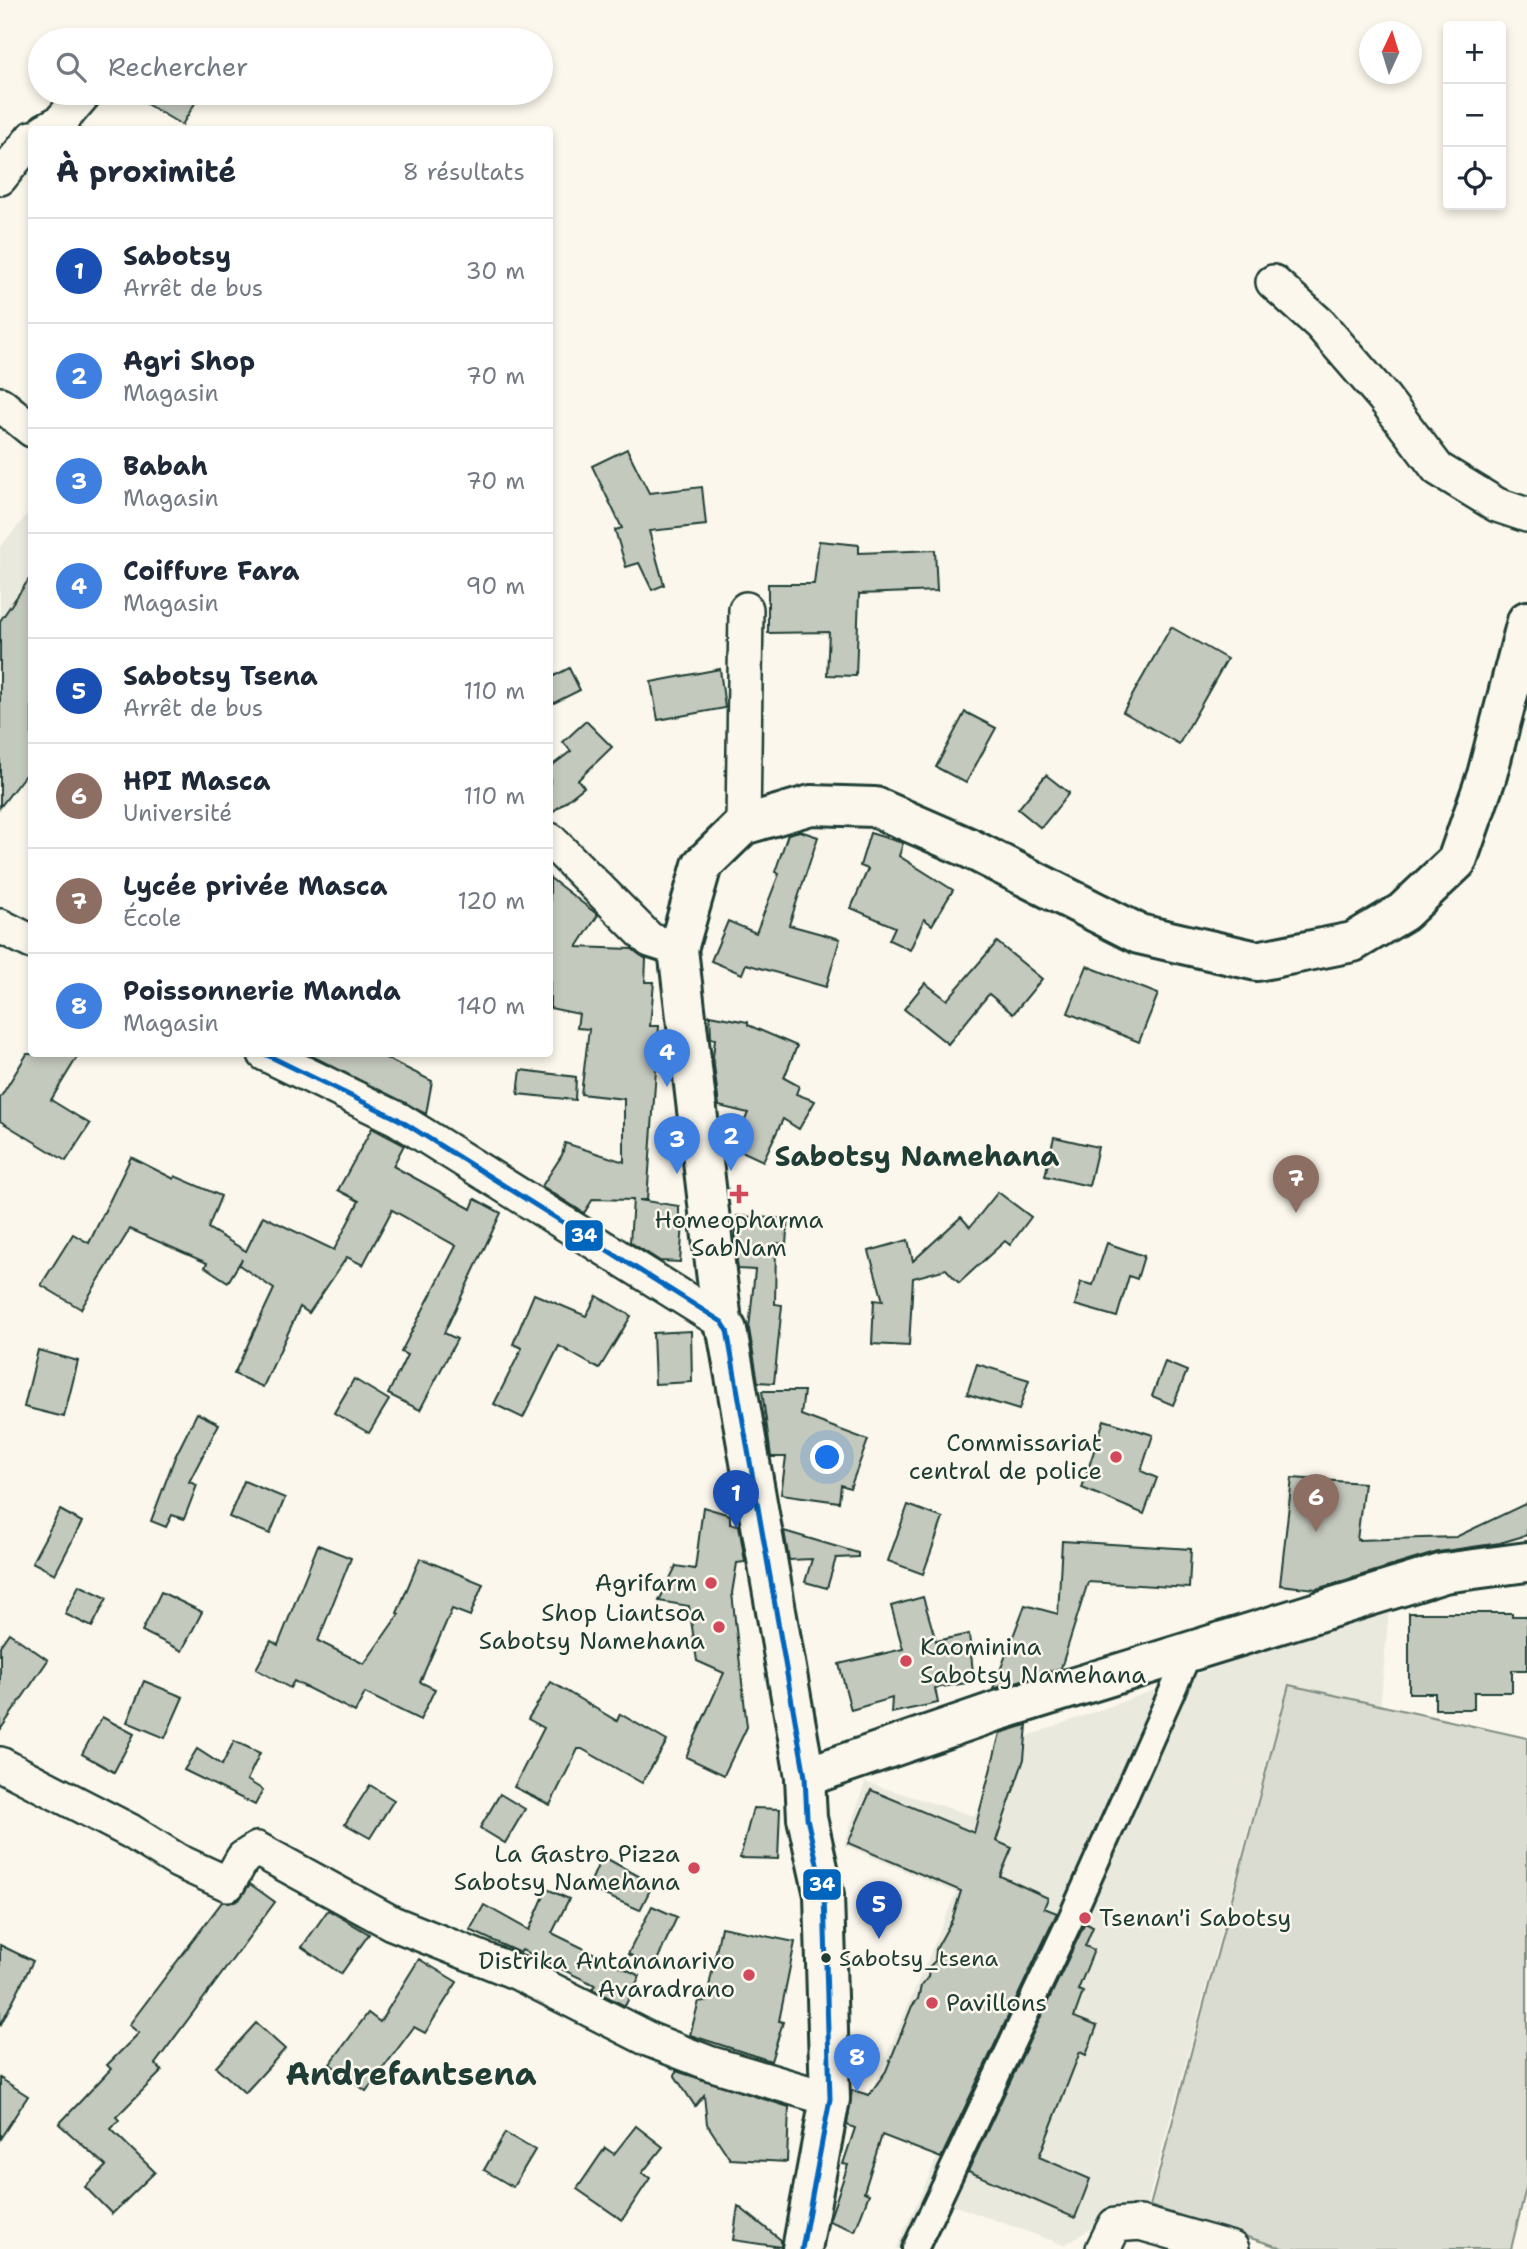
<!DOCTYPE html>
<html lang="fr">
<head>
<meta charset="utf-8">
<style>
  body { margin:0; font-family:"Shantell Sans",sans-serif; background:#f6f6f7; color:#1f2937 }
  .controls { position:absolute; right:21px; top:21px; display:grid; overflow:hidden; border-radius:7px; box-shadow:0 4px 10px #0003 }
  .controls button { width:63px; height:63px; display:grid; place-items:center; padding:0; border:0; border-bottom:2px solid #e0e1e3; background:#fff; color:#1f2937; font:35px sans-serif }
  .compass { position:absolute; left:1359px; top:21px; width:63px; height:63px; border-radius:50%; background:#fff; box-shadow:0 4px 10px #0003; rotate:4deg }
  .you { position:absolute; left:828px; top:1458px; width:24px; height:24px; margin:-18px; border:5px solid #fff; border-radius:50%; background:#1a73e8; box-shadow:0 0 0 10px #1a73e833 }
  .badge { display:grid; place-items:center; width:46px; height:46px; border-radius:50%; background:#d1495b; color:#fff; font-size:23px; font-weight:700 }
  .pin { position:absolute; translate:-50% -58px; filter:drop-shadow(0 2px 4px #0008) }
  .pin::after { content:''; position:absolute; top:37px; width:24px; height:21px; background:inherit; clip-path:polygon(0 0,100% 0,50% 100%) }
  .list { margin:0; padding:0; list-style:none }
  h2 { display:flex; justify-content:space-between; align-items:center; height:91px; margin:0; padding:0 28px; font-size:30px }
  h2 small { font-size:23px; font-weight:400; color:#747a83 }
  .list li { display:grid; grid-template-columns:46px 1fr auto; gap:21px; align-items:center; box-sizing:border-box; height:105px; padding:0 28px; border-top:2px solid #e0e1e3 }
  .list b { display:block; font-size:26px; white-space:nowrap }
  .list p { margin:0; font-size:23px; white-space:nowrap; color:#747a83 }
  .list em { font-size:23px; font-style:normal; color:#747a83 }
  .icon { flex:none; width:38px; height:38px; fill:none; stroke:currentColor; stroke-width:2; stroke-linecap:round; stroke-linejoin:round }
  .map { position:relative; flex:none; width:1527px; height:2249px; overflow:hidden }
  .search { position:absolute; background:#fff; box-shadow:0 4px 10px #0003; left:28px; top:28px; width:525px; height:77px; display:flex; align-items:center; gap:18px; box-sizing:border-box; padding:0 24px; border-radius:38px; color:#747a83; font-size:26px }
  .panel { position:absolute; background:#fff; box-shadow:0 4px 10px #0003; left:28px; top:126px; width:525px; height:931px; border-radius:7px }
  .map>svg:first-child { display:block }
</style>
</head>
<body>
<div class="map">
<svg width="1527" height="2249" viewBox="0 0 1527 2249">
  <rect width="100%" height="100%" fill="#fbf7ec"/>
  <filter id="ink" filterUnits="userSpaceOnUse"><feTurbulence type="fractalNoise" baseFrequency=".0143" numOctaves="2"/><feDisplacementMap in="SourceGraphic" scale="14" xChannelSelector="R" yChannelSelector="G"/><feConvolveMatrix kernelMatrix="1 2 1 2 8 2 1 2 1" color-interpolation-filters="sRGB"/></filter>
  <g filter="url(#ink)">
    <g fill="#eae9de">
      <polygon points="31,510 31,766 0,811 0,547"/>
      <polygon points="1389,1610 1380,1710 1286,1691 1144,2216 1120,2211 1064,2245 950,2204 926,2249 896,2249 950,2129 873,2087 956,1893 844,1845 865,1782 974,1816 1020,1739 1234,1661"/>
    </g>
    <polygon fill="#dbdcd1" stroke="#7d8c82" stroke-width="2" points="1289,1685 1527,1738 1527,2184 1511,2249 1285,2249 1150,2206"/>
    <g fill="#c4c9be" stroke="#1f3d34" stroke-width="2">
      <polygon points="128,93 201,93 182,125"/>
      <polygon points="627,449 649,493 702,487 706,525 649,531 664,585 652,590 639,563 626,567 615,530 622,528 592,466"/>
      <polygon points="819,541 859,545 859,553 935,550 937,591 859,594 856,676 827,675 829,632 768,633 768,584 814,584"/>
      <polygon points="32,575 32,766 0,807 0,621"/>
      <polygon points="1171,627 1227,659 1179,744 1123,712"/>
      <polygon points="569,668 580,690 550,705 550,678"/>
      <polygon points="720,669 725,708 658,720 651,682"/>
      <polygon points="965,712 996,728 966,783 936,767"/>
      <polygon points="586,721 612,747 578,780 584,787 550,814 550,767 571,751 563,742"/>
      <polygon points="1046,775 1069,793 1041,828 1018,809"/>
      <polygon points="800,831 818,837 789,925 840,939 826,987 746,964 742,974 711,961 728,921 756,933 779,874 775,872 788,834"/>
      <polygon points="870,833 903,843 899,856 953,890 932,925 924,919 910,950 889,940 895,927 851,908 868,869 860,866"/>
      <polygon points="550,878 598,915 577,947 632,949 646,959 645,982 654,982 650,1026 659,1026 647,1200 639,1200 679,1206 679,1224 683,1224 680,1262 660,1261 630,1242 633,1200 593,1199 584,1213 542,1186 562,1155 565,1143 624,1162 624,1099 581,1094 589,1029 577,1028 579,1014 550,1008"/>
      <polygon points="997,942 1042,979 1013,1014 989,994 948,1044 904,1009 925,983 947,1000"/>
      <polygon points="1087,966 1158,994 1139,1042 1068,1013"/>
      <polygon points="710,1015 748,1022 748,1025 797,1046 784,1078 799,1086 796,1094 815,1101 799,1129 783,1119 763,1161 733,1147 748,1113 719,1106 713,1057 715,1039 711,1038"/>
      <polygon points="27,1054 79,1054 51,1100 90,1124 66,1161 0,1121 0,1098"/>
      <polygon points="308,1054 378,1054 432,1081 426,1114"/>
      <polygon points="521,1070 576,1077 575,1100 518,1094"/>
      <polygon points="372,1128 404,1145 393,1166 471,1209 475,1199 501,1213 444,1333 457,1339 420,1410 388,1394 407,1355 401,1352 456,1246 392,1210 363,1265 347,1257 309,1313 300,1307 263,1387 234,1374 274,1289 239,1265 242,1259 228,1282 205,1267 207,1263 130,1229 81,1309 41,1285 73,1234 89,1243 131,1157 174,1179 175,1176 221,1196 208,1228 246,1251 263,1216 334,1250 359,1201 338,1190"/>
      <polygon points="1054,1137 1098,1147 1089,1186 1045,1176"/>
      <polygon points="998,1192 1031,1217 1010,1245 1005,1241 959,1283 946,1269 913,1278 909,1346 872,1344 874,1300 883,1301 869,1251 908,1240 913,1261 961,1217 970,1227"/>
      <polygon points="737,1216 788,1219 786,1244 776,1243 775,1304 782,1305 774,1383 758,1382 749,1329 755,1270 738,1269 735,1246"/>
      <polygon points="1107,1243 1144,1256 1137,1279 1129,1276 1117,1317 1075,1305 1081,1282 1093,1285"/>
      <polygon points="534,1294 586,1316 597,1296 631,1316 599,1369 559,1346 523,1418 494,1404 522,1348 513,1344"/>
      <polygon points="691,1331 692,1382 655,1384 653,1333"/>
      <polygon points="38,1350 78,1361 64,1417 24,1407"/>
      <polygon points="1165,1362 1187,1371 1173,1405 1152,1396"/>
      <polygon points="977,1364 1029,1380 1019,1410 967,1394"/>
      <polygon points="354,1379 389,1400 369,1433 334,1413"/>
      <polygon points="762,1391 804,1391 801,1415 868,1440 850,1488 841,1485 839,1502 781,1494 786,1457 771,1457"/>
      <polygon points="197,1413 219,1424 189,1482 197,1485 184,1519 172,1515 166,1527 151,1521 175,1457"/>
      <polygon points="1104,1420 1153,1435 1141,1471 1157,1478 1144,1514 1082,1488"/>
      <polygon points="1292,1478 1364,1483 1357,1540 1456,1537 1527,1503 1527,1535 1500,1543 1438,1552 1316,1589 1280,1585"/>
      <polygon points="244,1481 285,1498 270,1534 229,1517"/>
      <polygon points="908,1505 943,1518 923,1574 888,1561"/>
      <polygon points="703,1507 730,1515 730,1524 739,1525 745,1562 737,1563 732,1593 747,1727 724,1775 686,1757 724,1673 697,1661 689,1606 659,1601 676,1566 695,1569"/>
      <polygon points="60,1510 82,1522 55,1574 32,1562"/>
      <polygon points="784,1531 858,1553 858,1557 836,1558 827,1588 805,1582 812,1559 789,1560"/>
      <polygon points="1062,1541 1191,1549 1189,1588 1088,1582 1061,1668 993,1689 1025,1605 1058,1614"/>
      <polygon points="318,1545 351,1558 318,1641 364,1664 399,1614 397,1613 420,1558 483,1584 470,1616 452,1609 420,1682 435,1689 420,1720 365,1693 355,1712 294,1681 290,1688 256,1669 271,1641 278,1645"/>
      <polygon points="79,1585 107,1598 92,1627 65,1614"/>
      <polygon points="161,1592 202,1612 182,1651 142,1631"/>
      <polygon points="923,1597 936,1641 969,1634 974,1682 935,1688 938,1703 891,1713 892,1698 851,1710 839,1664 903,1649 891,1606"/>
      <polygon points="1409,1613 1512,1613 1512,1616 1527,1616 1527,1670 1512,1670 1512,1692 1474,1692 1474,1709 1435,1709 1435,1693 1409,1693"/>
      <polygon points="9,1633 48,1660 0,1730 0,1646"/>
      <polygon points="144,1681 183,1697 165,1738 127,1722"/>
      <polygon points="551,1682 617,1721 620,1714 667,1741 642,1783 582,1749 578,1749 550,1805 514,1787 544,1728 528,1719"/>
      <polygon points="102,1717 134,1734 114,1772 82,1754"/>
      <polygon points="1027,1725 1024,1759 996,1841 1012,1848 1000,1876 1048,1898 1044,1908 1057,1913 941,2158 882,2135 864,2192 869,2194 855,2231 829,2221 848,2165 843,2164 855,2128 847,2125 852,2090 869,2095 886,2071 912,2006 918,1999 921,1986 928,1977 929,1967 935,1961 936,1949 952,1920 961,1891 848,1843 871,1790 974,1833 1000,1733"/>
      <polygon points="234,1741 260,1753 247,1780 263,1790 255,1805 184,1770 197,1749 222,1765"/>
      <polygon points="370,1785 394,1800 370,1838 345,1824"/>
      <polygon points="500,1794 525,1809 505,1843 480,1828"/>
      <polygon points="753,1808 780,1809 778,1859 740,1858"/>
      <polygon points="602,1856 653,1884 640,1910 588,1888"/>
      <polygon points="250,1884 275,1902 155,2064 162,2071 116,2117 119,2120 111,2129 155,2172 112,2214 85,2187 106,2166 59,2124 111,2069 107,2065 139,2033 129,2025 222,1902 239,1900"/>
      <polygon points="547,1889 569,1899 552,1933 640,1976 625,2006 592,1989 595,1985 522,1950 520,1953 470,1930 484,1905 529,1930"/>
      <polygon points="652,1906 677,1917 654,1967 628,1954"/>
      <polygon points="328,1910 369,1934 341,1974 302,1947"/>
      <polygon points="1085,1923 1093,1927 1085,1946 1094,1950 1078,1990 1083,1992 1074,2017 1097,2026 1086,2055 1080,2052 1039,2157 1090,2179 1075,2218 968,2171"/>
      <polygon points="721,1927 795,1942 779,2021 783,2022 771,2061 690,2035 699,2001 706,2002"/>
      <polygon points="0,1945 33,1961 0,2026"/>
      <polygon points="419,1959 457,1982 425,2033 414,2027 366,2091 330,2064 368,2013 380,2022"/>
      <polygon points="256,2023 285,2049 245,2093 216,2067"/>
      <polygon points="676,2071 789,2107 787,2162 730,2159 707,2124 704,2095 695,2106 675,2076"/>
      <polygon points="0,2078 28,2096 0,2139"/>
      <polygon points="636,2126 663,2147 642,2173 650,2178 622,2220 577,2189 605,2148 614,2154"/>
      <polygon points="505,2133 535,2150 513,2187 484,2170"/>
      <polygon points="738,2206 781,2240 781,2247 733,2240"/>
    </g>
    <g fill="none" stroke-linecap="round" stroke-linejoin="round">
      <defs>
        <polyline id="pedestrian" points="915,2249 1071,1918 1190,1651"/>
        <g id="minor">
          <polyline points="45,130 60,122 85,93"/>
          <polyline points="0,178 32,138"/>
          <polyline points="1273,282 1320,324 1384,398 1438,469 1497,505 1527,515"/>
          <polyline points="0,404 32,430"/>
          <polyline points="743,825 746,609"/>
          <polyline points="550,840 650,940 678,949"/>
          <polyline points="0,926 32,942"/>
          <polyline points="265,1054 398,1119 722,1322"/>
          <polyline points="0,1764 130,1831 178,1861 228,1884 243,1858 257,1849 392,1923 518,1973 650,2040 709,2063 830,2099"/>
          <polyline points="1103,2249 1115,2225 1140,2223 1232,2249"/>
        </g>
        <polyline id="tertiary" points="805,1777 994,1712 1444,1573 1527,1562"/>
        <polyline id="secondary" points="802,2249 830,2099 824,1895 807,1818 805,1777 727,1330 722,1322 678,949 702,865 743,825 811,805 875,807 969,848 1139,934 1257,961 1353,942 1403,912 1457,861 1487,775 1527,621"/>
      </defs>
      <use href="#pedestrian" stroke="#1f3d34" stroke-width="30"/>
      <use href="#minor" stroke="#1f3d34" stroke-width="38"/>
      <use href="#tertiary" stroke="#1f3d34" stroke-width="44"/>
      <use href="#secondary" stroke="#1f3d34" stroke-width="44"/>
      <use href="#pedestrian" stroke="#fbf7ec" stroke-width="24"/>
      <use href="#minor" stroke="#fbf7ec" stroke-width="33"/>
      <use href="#tertiary" stroke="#fbf7ec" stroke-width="38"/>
      <use href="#secondary" stroke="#fbf7ec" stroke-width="38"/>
      <defs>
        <polyline id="bus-1" points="265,1054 398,1119 722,1322 727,1330 805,1777 807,1818 824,1895 830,2099 802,2249"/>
      </defs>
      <use href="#bus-1" stroke="#fbf7ec" stroke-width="10"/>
      <use href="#bus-1" stroke="#0065bd" stroke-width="5"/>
    </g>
  </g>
  <g fill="#d1495b" stroke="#fbf7ec" stroke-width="2.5">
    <path d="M735.5 1183.5h7v7h7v7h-7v7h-7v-7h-7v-7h7z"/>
    <circle cx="1116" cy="1457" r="7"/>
    <circle cx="711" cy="1583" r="7"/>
    <circle cx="719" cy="1627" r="7"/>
    <circle cx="906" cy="1661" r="7"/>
    <circle cx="694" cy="1868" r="7"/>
    <circle cx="1085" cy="1918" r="7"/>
    <circle cx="749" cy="1975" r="7"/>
    <circle cx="932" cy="2003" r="7"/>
  </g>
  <circle fill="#1f3d34" stroke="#fbf7ec" stroke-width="2.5" cx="826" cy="1958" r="6"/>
  <g text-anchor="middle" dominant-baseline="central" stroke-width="5" stroke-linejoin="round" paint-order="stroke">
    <g font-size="22" fill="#1f3d34" stroke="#fbf7ec" text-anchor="start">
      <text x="839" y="1958">Sabotsy_tsena</text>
    </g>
    <g font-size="24" fill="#1f3d34" stroke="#fbf7ec" text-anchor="end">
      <text x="739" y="1220" text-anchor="middle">Homeopharma<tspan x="739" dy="28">SabNam</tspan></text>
      <text x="1102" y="1443">Commissariat<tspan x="1102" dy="28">central de police</tspan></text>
      <text x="697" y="1583">Agrifarm</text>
      <text x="705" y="1613">Shop Liantsoa<tspan x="705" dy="28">Sabotsy Namehana</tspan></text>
      <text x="920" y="1647" text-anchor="start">Kaominina<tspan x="920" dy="28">Sabotsy Namehana</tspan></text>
      <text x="680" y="1854">La Gastro Pizza<tspan x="680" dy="28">Sabotsy Namehana</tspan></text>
      <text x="1099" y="1918" text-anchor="start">Tsenan'i Sabotsy</text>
      <text x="735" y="1961">Distrika Antananarivo<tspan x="735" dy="28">Avaradrano</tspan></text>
      <text x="946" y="2003" text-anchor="start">Pavillons</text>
    </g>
    <g font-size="28" font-weight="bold" fill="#1f3d34" stroke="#fbf7ec">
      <text x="917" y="1156">Sabotsy Namehana</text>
    </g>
    <g font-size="32" font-weight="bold" fill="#1f3d34" stroke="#fbf7ec">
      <text x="411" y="2073">Andrefantsena</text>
    </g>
  </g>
  <g stroke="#fbf7ec" stroke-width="2.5">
    <rect x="564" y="1219" width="40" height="33" rx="7" fill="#0065bd"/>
    <rect x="802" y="1868" width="40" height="33" rx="7" fill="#0065bd"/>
  </g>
  <g font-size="19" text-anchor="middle" font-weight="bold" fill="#fff">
    <text x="584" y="1242">34</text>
    <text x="822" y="1891">34</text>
  </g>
</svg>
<div class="controls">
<button>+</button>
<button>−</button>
<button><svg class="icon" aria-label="locate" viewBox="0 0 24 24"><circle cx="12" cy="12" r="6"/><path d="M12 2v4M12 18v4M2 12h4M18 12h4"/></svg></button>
</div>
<svg class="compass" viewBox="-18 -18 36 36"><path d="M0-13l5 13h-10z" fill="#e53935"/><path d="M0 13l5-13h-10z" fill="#747a83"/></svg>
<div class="you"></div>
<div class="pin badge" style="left:736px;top:1528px;background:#1a4fb4">1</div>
<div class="pin badge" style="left:731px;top:1171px;background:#3f7fe0">2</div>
<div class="pin badge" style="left:677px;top:1174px;background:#3f7fe0">3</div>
<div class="pin badge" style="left:667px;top:1087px;background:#3f7fe0">4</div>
<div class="pin badge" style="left:879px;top:1939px;background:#1a4fb4">5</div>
<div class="pin badge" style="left:1316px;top:1532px;background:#8d6e63">6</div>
<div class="pin badge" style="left:1296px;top:1213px;background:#8d6e63">7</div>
<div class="pin badge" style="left:857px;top:2092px;background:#3f7fe0">8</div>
<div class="search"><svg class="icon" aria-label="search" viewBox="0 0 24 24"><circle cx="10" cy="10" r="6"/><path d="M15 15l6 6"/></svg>Rechercher</div>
<section class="panel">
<h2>À proximité<small>8 résultats</small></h2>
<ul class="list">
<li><span class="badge" style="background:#1a4fb4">1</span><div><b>Sabotsy</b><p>Arrêt de bus</p></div><em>30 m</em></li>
<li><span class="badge" style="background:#3f7fe0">2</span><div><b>Agri Shop</b><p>Magasin</p></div><em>70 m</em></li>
<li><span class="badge" style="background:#3f7fe0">3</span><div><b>Babah</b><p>Magasin</p></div><em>70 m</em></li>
<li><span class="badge" style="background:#3f7fe0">4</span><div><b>Coiffure Fara</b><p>Magasin</p></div><em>90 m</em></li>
<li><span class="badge" style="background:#1a4fb4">5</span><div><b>Sabotsy Tsena</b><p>Arrêt de bus</p></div><em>110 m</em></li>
<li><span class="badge" style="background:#8d6e63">6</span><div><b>HPI Masca</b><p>Université</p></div><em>110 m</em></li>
<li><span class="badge" style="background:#8d6e63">7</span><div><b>Lycée privée Masca</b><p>École</p></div><em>120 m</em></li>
<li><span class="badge" style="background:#3f7fe0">8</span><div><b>Poissonnerie Manda</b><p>Magasin</p></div><em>140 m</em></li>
</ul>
</section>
</div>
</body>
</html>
